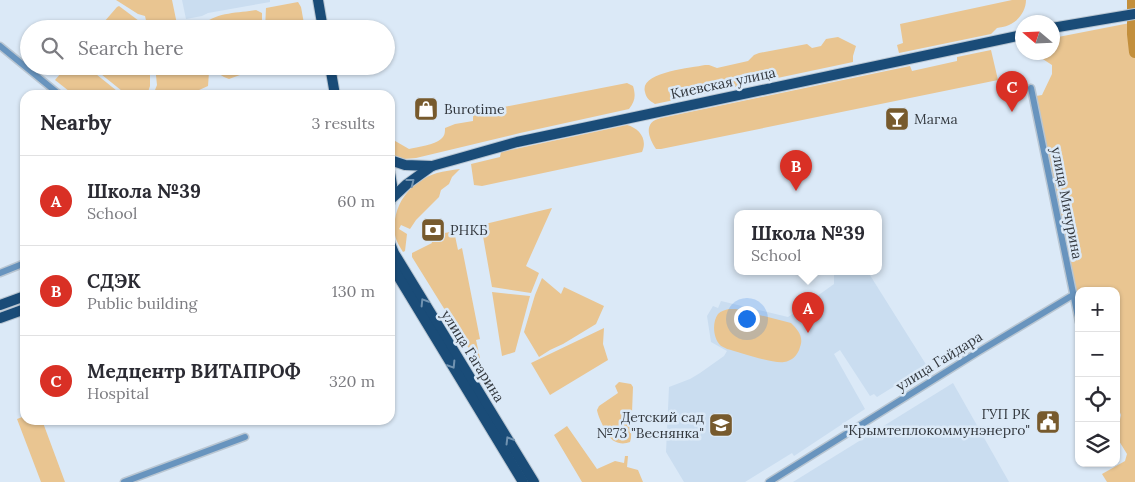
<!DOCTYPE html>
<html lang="en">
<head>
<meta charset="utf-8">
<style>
  body { margin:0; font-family:Lora,serif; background:#f2f2f3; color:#2b2b33 }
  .controls { position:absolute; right:15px; bottom:15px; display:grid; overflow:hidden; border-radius:10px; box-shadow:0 1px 4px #0004 }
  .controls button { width:45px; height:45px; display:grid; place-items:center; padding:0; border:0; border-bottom:1px solid #e1e1e2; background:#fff; color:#2b2b33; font:25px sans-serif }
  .compass { position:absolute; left:1015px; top:15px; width:45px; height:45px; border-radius:50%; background:#fff; box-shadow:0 1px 4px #0004; rotate:289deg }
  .you { position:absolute; left:746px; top:318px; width:18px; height:18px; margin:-12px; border:4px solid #fff; border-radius:50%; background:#1a73e8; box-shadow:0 0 0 8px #1a73e833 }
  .badge { display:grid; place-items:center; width:32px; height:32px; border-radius:50%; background:#d93025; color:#fff; font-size:16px; font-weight:700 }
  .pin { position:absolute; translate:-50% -41px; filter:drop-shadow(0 1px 2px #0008) }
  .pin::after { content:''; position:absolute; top:26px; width:18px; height:15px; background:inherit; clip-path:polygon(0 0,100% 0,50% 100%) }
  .popup { position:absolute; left:734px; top:210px; width:148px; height:65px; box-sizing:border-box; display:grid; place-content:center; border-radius:10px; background:#fff; filter:drop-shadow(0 1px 4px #0005); font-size:16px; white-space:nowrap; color:#7c7c81 }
  .popup b { font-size:19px; color:#2b2b33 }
  .popup::after { content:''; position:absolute; left:50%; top:100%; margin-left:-10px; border:10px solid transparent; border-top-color:#fff }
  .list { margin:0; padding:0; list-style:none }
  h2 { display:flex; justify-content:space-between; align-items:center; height:65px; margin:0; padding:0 20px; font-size:21px }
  h2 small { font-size:16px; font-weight:400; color:#7c7c81 }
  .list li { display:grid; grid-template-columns:32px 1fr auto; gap:15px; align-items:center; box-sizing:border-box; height:90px; padding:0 20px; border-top:1px solid #e1e1e2 }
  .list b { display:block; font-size:19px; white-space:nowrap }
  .list p { margin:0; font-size:16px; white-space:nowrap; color:#7c7c81 }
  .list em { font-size:16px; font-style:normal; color:#7c7c81 }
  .icon { flex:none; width:28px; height:28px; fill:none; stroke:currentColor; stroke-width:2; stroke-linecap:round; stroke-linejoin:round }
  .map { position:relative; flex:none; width:1135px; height:482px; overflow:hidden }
  .search { position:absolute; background:#fff; box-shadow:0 1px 4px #0004; left:20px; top:20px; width:375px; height:55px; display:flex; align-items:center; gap:12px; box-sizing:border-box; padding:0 18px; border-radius:28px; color:#7c7c81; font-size:19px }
  .panel { position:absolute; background:#fff; box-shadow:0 1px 4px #0004; left:20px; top:90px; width:375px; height:335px; border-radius:15px }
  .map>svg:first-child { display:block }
</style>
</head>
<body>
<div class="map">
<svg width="1135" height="482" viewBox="0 0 1135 482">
  <rect width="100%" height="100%" fill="#dbe9f7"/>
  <g fill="#caddf0">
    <polygon points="182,0 270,0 270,2 208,13 202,16 186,19"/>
    <polygon points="834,272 868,272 927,366 877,397 874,394 870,396 840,350 834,354 865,409 794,456 792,453 745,482 684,482 666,452 669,387 690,379 700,373 724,356 727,351 711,342 707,316 713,306 718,308 721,301 788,317 834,284"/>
    <polygon points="953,383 1009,482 793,482"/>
  </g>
  <g fill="#e9c591">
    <polygon points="116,0 172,0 178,29 148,29 145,16 138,14"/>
    <path d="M1012,0H1026C1026,10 1019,21 1009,25C1005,27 1000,27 997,28L991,34L899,53L897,45L903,43L900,24Z"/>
    <polygon points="298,2 301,7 305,29 265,29 266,8"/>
    <polygon points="119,6 139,21 142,29 98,29 117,7"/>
    <path d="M256,10L262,13V29H204V24C217,12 239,13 256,10Z"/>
    <polygon points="1135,22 1135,482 1107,482 1102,474 1125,461 1127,454 1116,436 1121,415 1116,402 1116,384 1119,379 1116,376 1116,291 1079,291 1079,300 1073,283 1036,96 1042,95 1052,74 1052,65 1035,54 1035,53 1052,52 1053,38"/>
    <path d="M838,37L856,46L853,56V62L655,104C650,101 646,98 645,92C639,72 691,68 705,65H709L717,68L748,61L754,55L759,53L807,44L812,48L821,46L826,39Z"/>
    <path d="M991,50L998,80L661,149H656C648,137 643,122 661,118L910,66L912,71L957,61V57Z"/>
    <polygon points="67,66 86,66 122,95 74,95 55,80"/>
    <polygon points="91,66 150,66 150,86 147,95 127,95"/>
    <polygon points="155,66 207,66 209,72 208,86 188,95 153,95 157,85"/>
    <path d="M212,66H256L248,72L229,79C222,77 216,72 212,66Z"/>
    <path d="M627,83L633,86C636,96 635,101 629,109L520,133L416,158L404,159L390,154V138L409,149C417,147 435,145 441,139C445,136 445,132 445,128L455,124L473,121V113Z"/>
    <path d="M627,125C639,128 648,139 642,152L482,186L474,185L471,164L500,157L501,152Z"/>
    <path d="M460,169L452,177L449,184L441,190L439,197L416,220L410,229L401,225L399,229L407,234L405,251L403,252C400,247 396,241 395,235C391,206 410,181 437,173C444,171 452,170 460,169Z"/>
    <polygon points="552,208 526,266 539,273 531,293 492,287 481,225"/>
    <path d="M454,231L458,250L462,248L480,339L476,340L480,358L476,360L412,257V253L432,243L430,238C435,234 446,233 454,231Z"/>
    <polygon points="542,278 561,294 564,287 604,306 596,324 563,344 550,350 539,357 524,332 535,295"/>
    <polygon points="492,292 530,296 515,352 502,356"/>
    <path d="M729,309H736L791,323C798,330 804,337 800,347C798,355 792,361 784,362C773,364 739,352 727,349C725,348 721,346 720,345C713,338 712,322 718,314C721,311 725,310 729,309Z"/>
    <polygon points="604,328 603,344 608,360 550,395 531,363"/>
    <path d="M619,382L631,384L633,387L631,438L630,442C625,444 619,444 614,441C608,438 598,417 597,410L599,406L618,393L615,386Z"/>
    <polygon points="25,416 25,420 42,420 65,482 41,482 17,419"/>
    <polygon points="567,426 597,469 615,461 624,463 625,456 628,456 627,467 638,470 643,482 582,482 554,435"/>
  </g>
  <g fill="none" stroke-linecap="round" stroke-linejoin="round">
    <polyline stroke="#c38f3c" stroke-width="12" points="1133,0 1133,34 1135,52"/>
    <defs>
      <g id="street">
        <polyline points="0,46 60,95"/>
        <polyline points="1031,88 1079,322"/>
        <polyline points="0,273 25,263"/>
        <polyline points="124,482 245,437"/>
        <polyline points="769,482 978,352 1073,295"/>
      </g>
      <g id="primary">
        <polyline points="318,0 323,29"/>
        <polyline points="1052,28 1135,14"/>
        <polyline points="330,66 335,95"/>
        <polyline points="390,160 405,165 432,166"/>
        <polyline points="390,173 392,185 390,202"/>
        <polyline points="391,199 407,184 432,166 517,142 1022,35"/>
        <polyline points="390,243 394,253 534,482"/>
        <polyline points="390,263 523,482"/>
        <polyline points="0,305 25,296"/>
        <polyline points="0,318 25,309"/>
      </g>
    </defs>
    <use href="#street" stroke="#b9c6d2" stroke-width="9"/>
    <use href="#primary" stroke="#b9c6d2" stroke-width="12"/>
    <use href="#street" stroke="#6894be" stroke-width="6"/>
    <use href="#primary" stroke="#1a4c78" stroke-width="10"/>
  </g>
  <defs><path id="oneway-chevron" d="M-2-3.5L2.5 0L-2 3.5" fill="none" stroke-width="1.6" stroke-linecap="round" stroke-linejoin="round" transform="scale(1.25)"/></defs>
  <g stroke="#7193b1">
    <use href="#oneway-chevron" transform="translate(411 182) rotate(-38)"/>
    <use href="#oneway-chevron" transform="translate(424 302) rotate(-122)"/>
    <use href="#oneway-chevron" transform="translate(452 365) rotate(58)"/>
    <use href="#oneway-chevron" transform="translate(509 440) rotate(-121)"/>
  </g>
  <defs>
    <symbol id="shop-square" viewBox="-11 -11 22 22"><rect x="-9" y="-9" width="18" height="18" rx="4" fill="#775a2d" stroke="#dbe9f7"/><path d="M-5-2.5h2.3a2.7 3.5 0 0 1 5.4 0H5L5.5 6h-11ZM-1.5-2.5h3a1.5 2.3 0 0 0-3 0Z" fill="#fff"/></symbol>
    <symbol id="bar-square" viewBox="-11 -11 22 22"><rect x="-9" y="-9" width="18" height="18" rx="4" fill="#775a2d" stroke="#dbe9f7"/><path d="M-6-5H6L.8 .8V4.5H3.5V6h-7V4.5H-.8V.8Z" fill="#fff"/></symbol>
    <symbol id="bank-square" viewBox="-11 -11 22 22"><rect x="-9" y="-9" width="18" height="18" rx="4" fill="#775a2d" stroke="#dbe9f7"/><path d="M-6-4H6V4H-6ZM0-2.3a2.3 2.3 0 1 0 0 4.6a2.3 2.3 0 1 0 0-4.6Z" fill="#fff"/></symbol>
    <symbol id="civic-square" viewBox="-11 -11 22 22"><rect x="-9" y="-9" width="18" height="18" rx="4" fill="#775a2d" stroke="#dbe9f7"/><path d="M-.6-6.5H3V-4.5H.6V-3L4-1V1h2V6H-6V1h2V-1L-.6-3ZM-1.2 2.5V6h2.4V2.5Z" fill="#fff"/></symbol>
    <symbol id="school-square" viewBox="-11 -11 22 22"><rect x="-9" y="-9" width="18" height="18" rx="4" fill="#775a2d" stroke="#dbe9f7"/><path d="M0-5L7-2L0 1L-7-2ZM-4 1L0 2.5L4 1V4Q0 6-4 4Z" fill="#fff"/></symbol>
  </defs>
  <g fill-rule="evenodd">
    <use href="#shop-square" x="412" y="95" width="28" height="28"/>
    <use href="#bar-square" x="883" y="105" width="28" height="28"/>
    <use href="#bank-square" x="419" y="216" width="28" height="28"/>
    <use href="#civic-square" x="1034" y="408" width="28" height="28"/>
    <use href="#school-square" x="707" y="411" width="28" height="28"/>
  </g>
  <g text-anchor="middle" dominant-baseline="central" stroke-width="5" stroke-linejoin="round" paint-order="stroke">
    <g font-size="14" fill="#33383e" stroke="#dbe9f7">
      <text transform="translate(723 83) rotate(-12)">Киевская улица</text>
      <text transform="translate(1067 203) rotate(79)">улица Мичурина</text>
      <text transform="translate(473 356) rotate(58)">улица Гагарина</text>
      <text transform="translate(939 361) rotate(-32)">улица Гайдара</text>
    </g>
    <g font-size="14" fill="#33383e" stroke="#dbe9f7" text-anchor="start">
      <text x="444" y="109">Burotime</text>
      <text x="914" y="119">Магма</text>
      <text x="450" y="230">РНКБ</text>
      <text x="1030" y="414" text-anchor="end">ГУП РК<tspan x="1030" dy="16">"Крымтеплокоммунэнерго"</tspan></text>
      <text x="704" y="417" text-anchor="end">Детский сад<tspan x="704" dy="16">№73 "Веснянка"</tspan></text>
    </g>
  </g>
</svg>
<div class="controls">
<button>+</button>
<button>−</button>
<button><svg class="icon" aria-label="locate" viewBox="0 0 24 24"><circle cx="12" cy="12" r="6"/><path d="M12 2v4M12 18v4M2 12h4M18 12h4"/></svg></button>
<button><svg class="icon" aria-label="layers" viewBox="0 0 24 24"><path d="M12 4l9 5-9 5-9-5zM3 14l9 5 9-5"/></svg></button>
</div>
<svg class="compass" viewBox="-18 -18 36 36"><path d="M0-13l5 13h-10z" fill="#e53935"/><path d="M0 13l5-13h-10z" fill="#7c7c81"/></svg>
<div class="you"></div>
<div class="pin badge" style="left:808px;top:333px">A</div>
<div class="popup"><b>Школа №39</b>School</div>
<div class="pin badge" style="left:796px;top:191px">B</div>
<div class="pin badge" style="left:1012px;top:112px">C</div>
<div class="search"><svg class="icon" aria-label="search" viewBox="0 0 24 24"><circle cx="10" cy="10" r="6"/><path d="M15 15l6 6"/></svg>Search here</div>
<section class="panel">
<h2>Nearby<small>3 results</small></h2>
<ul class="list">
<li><span class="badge">A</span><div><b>Школа №39</b><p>School</p></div><em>60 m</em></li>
<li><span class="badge">B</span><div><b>СДЭК</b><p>Public building</p></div><em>130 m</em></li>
<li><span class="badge">C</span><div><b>Медцентр ВИТАПРОФ</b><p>Hospital</p></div><em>320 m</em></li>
</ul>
</section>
</div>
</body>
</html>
